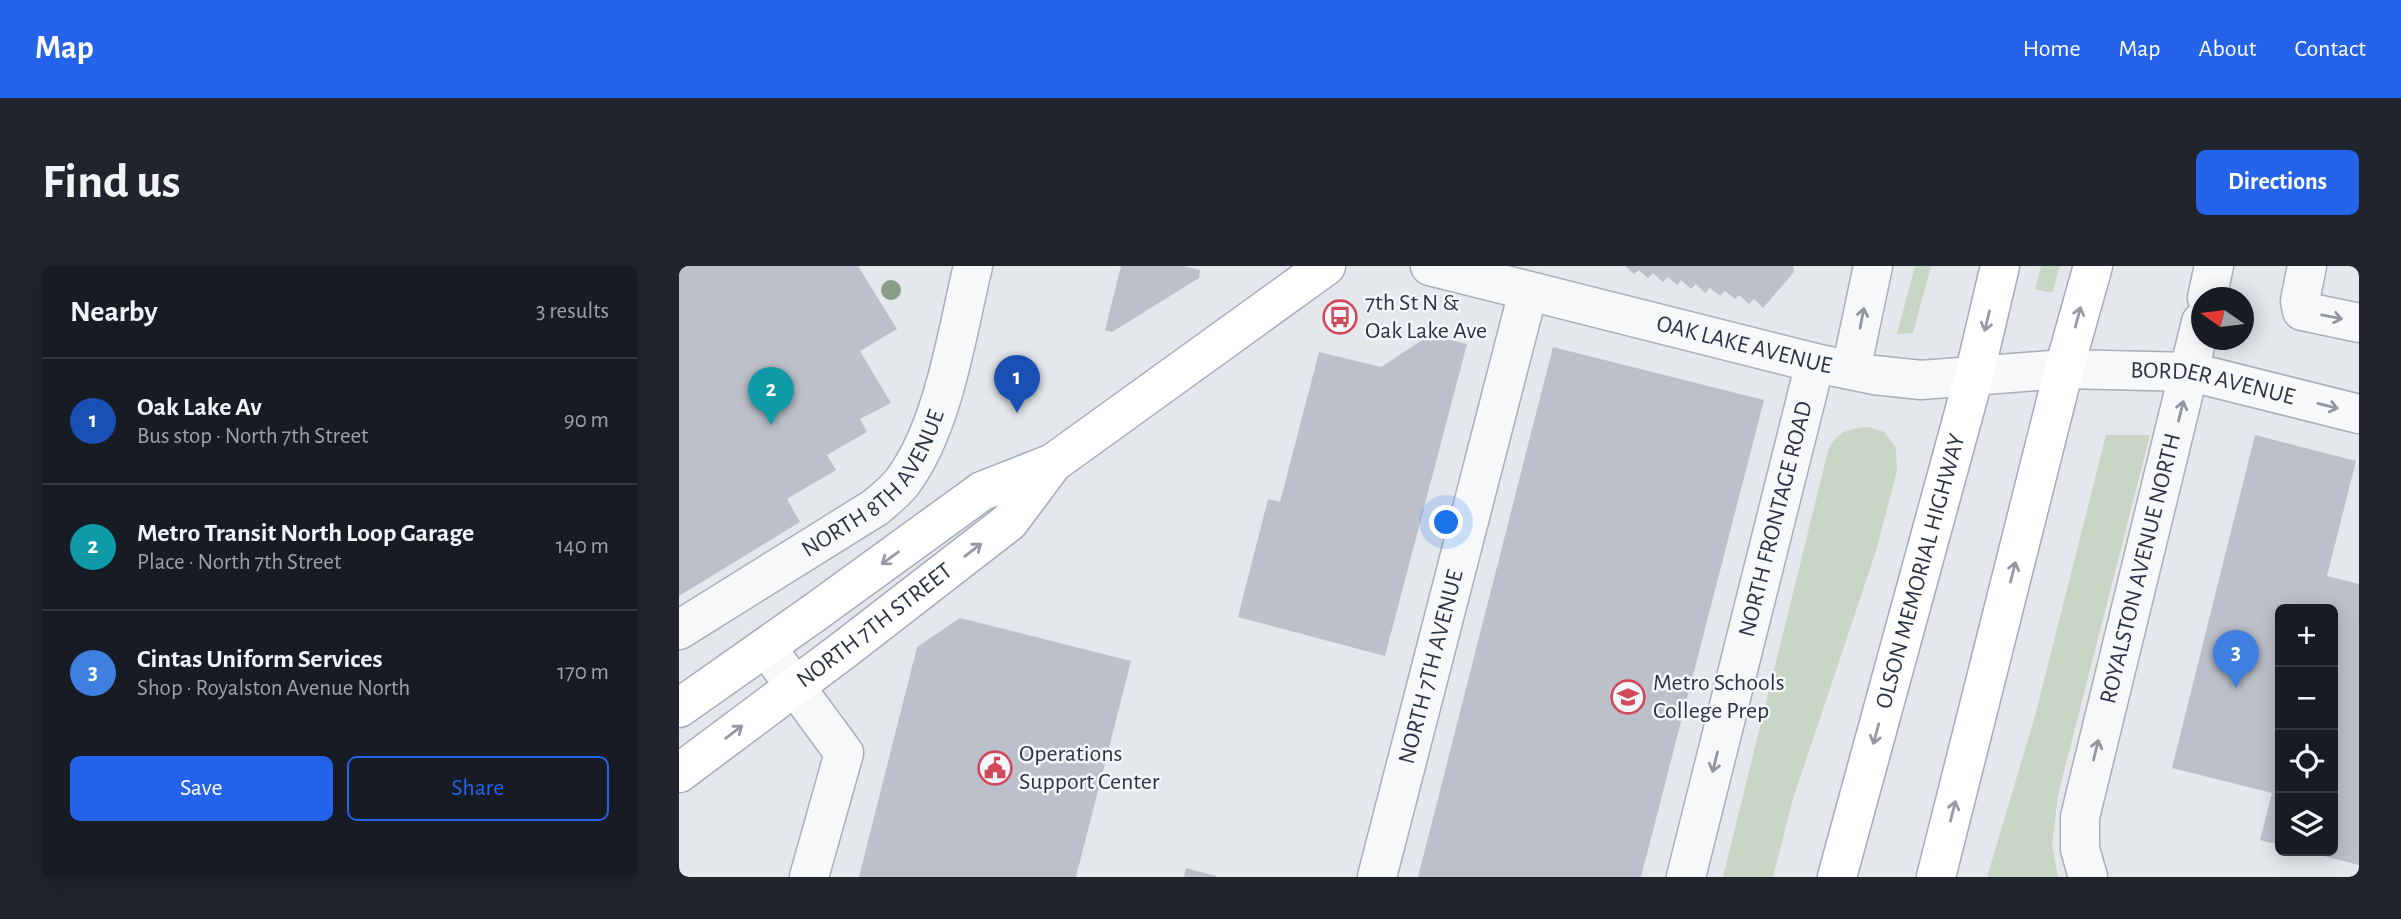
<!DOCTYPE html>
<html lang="en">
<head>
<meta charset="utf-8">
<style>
  body { margin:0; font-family:"Alegreya Sans",sans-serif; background:#20242c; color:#f1f3f6 }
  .controls { position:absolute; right:21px; bottom:21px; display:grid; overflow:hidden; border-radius:10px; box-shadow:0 4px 18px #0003 }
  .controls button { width:63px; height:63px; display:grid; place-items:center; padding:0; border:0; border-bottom:2px solid #363941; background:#171b24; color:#f1f3f6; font:35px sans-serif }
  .compass { position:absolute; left:1512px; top:21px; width:63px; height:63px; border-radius:50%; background:#171b24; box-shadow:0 4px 18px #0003; rotate:284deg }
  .you { position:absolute; left:768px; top:257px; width:24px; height:24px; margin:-18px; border:5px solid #fff; border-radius:50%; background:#1a73e8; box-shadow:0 0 0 10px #1a73e833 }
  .badge { display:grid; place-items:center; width:46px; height:46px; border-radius:50%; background:#2563eb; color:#fff; font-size:23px; font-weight:700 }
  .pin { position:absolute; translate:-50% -58px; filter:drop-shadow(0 2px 4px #0008) }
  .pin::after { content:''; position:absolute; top:37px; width:24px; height:21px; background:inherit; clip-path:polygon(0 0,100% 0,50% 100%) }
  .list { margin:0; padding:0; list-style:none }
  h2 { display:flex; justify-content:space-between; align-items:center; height:91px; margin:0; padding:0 28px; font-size:30px }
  h2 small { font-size:23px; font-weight:400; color:#9ea1a6 }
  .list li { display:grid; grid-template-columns:46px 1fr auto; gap:21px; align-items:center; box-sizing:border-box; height:126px; padding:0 28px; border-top:2px solid #363941 }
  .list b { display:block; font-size:26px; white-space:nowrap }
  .list p { margin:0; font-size:23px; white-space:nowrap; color:#9ea1a6 }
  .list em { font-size:23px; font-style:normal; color:#9ea1a6 }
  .actions { display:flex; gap:14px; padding:21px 28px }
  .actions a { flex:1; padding:16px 0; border:2px solid #2563eb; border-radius:10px; text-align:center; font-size:24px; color:#2563eb }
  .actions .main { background:#2563eb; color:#fff }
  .icon { flex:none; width:38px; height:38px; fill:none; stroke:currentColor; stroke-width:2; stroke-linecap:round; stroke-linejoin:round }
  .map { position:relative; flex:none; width:1680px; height:611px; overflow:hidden; border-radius:10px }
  header { display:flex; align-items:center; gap:42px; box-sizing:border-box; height:98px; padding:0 35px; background:#2563eb; color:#fff }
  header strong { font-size:33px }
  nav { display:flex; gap:38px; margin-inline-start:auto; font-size:24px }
  .intro { display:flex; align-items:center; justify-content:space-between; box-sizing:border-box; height:168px; padding:0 42px }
  h1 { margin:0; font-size:49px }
  .button { padding:18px 32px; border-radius:10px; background:#2563eb; color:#fff; font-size:24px; font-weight:700 }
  main { display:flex; gap:42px; padding:0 42px }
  aside { flex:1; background:#171b24; border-radius:10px; box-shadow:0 4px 18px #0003 }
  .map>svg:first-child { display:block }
</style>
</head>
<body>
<header>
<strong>Map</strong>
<nav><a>Home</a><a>Map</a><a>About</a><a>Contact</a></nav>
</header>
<div class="intro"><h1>Find us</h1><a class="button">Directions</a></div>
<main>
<aside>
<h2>Nearby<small>3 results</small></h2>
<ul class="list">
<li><span class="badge" style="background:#1a4fb4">1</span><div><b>Oak Lake Av</b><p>Bus stop · North 7th Street</p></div><em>90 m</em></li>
<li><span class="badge" style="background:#0f9aa8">2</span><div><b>Metro Transit North Loop Garage</b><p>Place · North 7th Street</p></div><em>140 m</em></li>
<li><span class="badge" style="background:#3f7fe0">3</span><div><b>Cintas Uniform Services</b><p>Shop · Royalston Avenue North</p></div><em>170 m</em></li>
</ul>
<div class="actions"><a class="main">Save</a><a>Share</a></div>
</aside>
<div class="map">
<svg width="1680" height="611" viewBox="0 0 1680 611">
  <rect width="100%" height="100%" fill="#e4e7ec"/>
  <g fill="#c9d6c5">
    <polygon points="1236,0 1252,0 1234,67 1218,68"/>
    <polygon points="1362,0 1381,0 1373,27 1356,23"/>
    <path d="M1189,161L1205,166L1217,182L1218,205L1197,285L1114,533L1094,611H1044L1149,185C1156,166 1171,162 1189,161Z"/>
    <polygon points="1427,169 1471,169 1379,529 1373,579 1379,611 1308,611 1356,450"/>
  </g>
  <g fill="#bbc0ca">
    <polygon points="0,0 179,0 218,63 181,85 212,137 181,153 188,166 148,189 157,204 108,233 121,256 0,330"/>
    <polygon points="442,0 505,0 521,4 520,12 433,66 426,64"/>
    <polygon points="946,0 1114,0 1115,6 1084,42 1075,33 1070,38 1060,29 1056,33 1046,25 1041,30 1031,22 1026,27 1017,18 1012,23 1002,14 998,19 989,11 984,16 974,7 969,12 960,4 955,8"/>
    <polygon points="751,69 788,78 706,390 559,351 589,233 601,236 640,86 702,101"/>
    <polygon points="874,81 1085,134 962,611 739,611"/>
    <polygon points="1576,169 1677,195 1648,310 1680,318 1680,599 1628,586 1654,585 1654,343 1601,343 1601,579 1581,574 1593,527 1493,502"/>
    <polygon points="281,352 452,395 397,611 180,611 238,381"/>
    <polygon points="507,602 537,610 537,611 505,611"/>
  </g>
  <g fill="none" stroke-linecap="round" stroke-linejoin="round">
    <defs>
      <g id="minor">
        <path id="s1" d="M751,0L1136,97L1195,109L1242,114L1385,103L1512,106L1680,148"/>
        <polyline points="1628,0 1621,35 1623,45 1680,57"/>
        <polyline points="1528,32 1535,0"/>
        <polyline points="1172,104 1194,0"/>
        <path id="s2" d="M0,364L197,241C206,233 217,225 224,215C265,160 278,66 294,0"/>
        <polyline points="87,381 165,487 130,611"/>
        <path id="s3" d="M698,611L849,26"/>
        <path id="s4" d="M1007,611L1136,97"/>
        <path id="s5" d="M1409,611L1401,583V551L1522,56"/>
      </g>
      <g id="major">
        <polyline points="0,442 135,347 303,225 374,197 647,0"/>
        <path id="s6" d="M0,507L162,386L330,256L374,197"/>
        <path id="s7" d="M1158,611L1295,110L1321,0"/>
        <polyline points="1257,611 1385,103 1414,0"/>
      </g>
    </defs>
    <use href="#minor" stroke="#a9aeb7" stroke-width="41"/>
    <use href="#major" stroke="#a3abb8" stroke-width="41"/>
    <use href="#minor" stroke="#f7f8fa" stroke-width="38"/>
    <use href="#major" stroke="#fff" stroke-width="38"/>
  </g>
  <circle fill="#899d89" cx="212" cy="24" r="10"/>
  <defs><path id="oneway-shaft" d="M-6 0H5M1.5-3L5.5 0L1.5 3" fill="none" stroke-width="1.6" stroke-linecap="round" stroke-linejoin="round" transform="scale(1.75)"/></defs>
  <g stroke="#959aa2">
    <use href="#oneway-shaft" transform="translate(1399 51) rotate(-75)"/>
    <use href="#oneway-shaft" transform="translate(1308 55) rotate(104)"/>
    <use href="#oneway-shaft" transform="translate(294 284) rotate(-38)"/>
    <use href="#oneway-shaft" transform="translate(211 292) rotate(144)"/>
    <use href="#oneway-shaft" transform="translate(1334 306) rotate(-76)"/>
    <use href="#oneway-shaft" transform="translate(55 466) rotate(-37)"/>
    <use href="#oneway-shaft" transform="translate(1197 468) rotate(105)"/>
    <use href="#oneway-shaft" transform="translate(1274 545) rotate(-76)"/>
  </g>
  <g stroke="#9196a0">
    <use href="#oneway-shaft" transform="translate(1653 51) rotate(11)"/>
    <use href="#oneway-shaft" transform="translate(1183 52) rotate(-79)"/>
    <use href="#oneway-shaft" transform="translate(1649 140) rotate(14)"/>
    <use href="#oneway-shaft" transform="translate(1502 145) rotate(-76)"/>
    <use href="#oneway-shaft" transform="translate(1417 484) rotate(-76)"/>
    <use href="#oneway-shaft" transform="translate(1036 496) rotate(104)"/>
  </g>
  <defs>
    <symbol id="bus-ring" viewBox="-11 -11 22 22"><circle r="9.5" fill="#f4f6f9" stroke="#d1495b" stroke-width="1.5"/><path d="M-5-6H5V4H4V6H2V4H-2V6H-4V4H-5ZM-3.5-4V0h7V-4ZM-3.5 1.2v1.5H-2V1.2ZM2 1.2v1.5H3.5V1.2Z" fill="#d1495b"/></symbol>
    <symbol id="school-ring" viewBox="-11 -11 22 22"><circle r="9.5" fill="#f4f6f9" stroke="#d1495b" stroke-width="1.5"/><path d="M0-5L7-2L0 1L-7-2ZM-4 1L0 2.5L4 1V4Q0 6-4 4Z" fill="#d1495b"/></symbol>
    <symbol id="civic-ring" viewBox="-11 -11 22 22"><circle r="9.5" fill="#f4f6f9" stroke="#d1495b" stroke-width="1.5"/><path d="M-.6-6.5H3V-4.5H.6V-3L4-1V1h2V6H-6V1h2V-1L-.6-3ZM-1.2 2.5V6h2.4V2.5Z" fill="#d1495b"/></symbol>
  </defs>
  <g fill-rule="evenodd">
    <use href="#bus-ring" x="642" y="32" width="38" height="38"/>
    <use href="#school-ring" x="930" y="412" width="38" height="38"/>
    <use href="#civic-ring" x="297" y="483" width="38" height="38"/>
  </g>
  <g text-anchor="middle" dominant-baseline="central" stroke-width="5" stroke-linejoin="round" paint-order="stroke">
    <g font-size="24" fill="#2b3445" stroke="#f4f6f9" text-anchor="start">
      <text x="686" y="37">7th St N &amp;<tspan x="686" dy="28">Oak Lake Ave</tspan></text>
      <text x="974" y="417">Metro Schools<tspan x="974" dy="28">College Prep</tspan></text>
      <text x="340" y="488">Operations<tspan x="340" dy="28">Support Center</tspan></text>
    </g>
    <g font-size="24" fill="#2b3445" stroke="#f4f6f9">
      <text stroke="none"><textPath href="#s1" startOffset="324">OAK LAKE AVENUE</textPath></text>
      <text stroke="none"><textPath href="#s1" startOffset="798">BORDER AVENUE</textPath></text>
      <text stroke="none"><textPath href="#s2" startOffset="248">NORTH 8TH AVENUE</textPath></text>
      <text stroke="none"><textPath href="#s4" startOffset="369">NORTH FRONTAGE ROAD</textPath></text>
      <text stroke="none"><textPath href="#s5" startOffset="317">ROYALSTON AVENUE NORTH</textPath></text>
      <text stroke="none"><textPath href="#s7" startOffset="317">OLSON MEMORIAL HIGHWAY</textPath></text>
      <text stroke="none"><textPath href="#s6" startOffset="245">NORTH 7TH STREET</textPath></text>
      <text stroke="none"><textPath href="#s3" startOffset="217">NORTH 7TH AVENUE</textPath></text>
    </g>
  </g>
</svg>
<div class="controls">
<button>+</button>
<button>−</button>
<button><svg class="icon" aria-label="locate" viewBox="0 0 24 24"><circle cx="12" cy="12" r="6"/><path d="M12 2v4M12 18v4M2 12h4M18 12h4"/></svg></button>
<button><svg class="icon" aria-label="layers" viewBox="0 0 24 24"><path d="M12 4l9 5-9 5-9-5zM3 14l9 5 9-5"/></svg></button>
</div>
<svg class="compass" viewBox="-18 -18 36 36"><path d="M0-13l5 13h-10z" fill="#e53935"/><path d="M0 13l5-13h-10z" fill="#9ea1a6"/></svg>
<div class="you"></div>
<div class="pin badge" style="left:338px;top:147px;background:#1a4fb4">1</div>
<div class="pin badge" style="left:92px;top:159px;background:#0f9aa8">2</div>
<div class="pin badge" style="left:1557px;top:422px;background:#3f7fe0">3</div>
</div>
</main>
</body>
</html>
